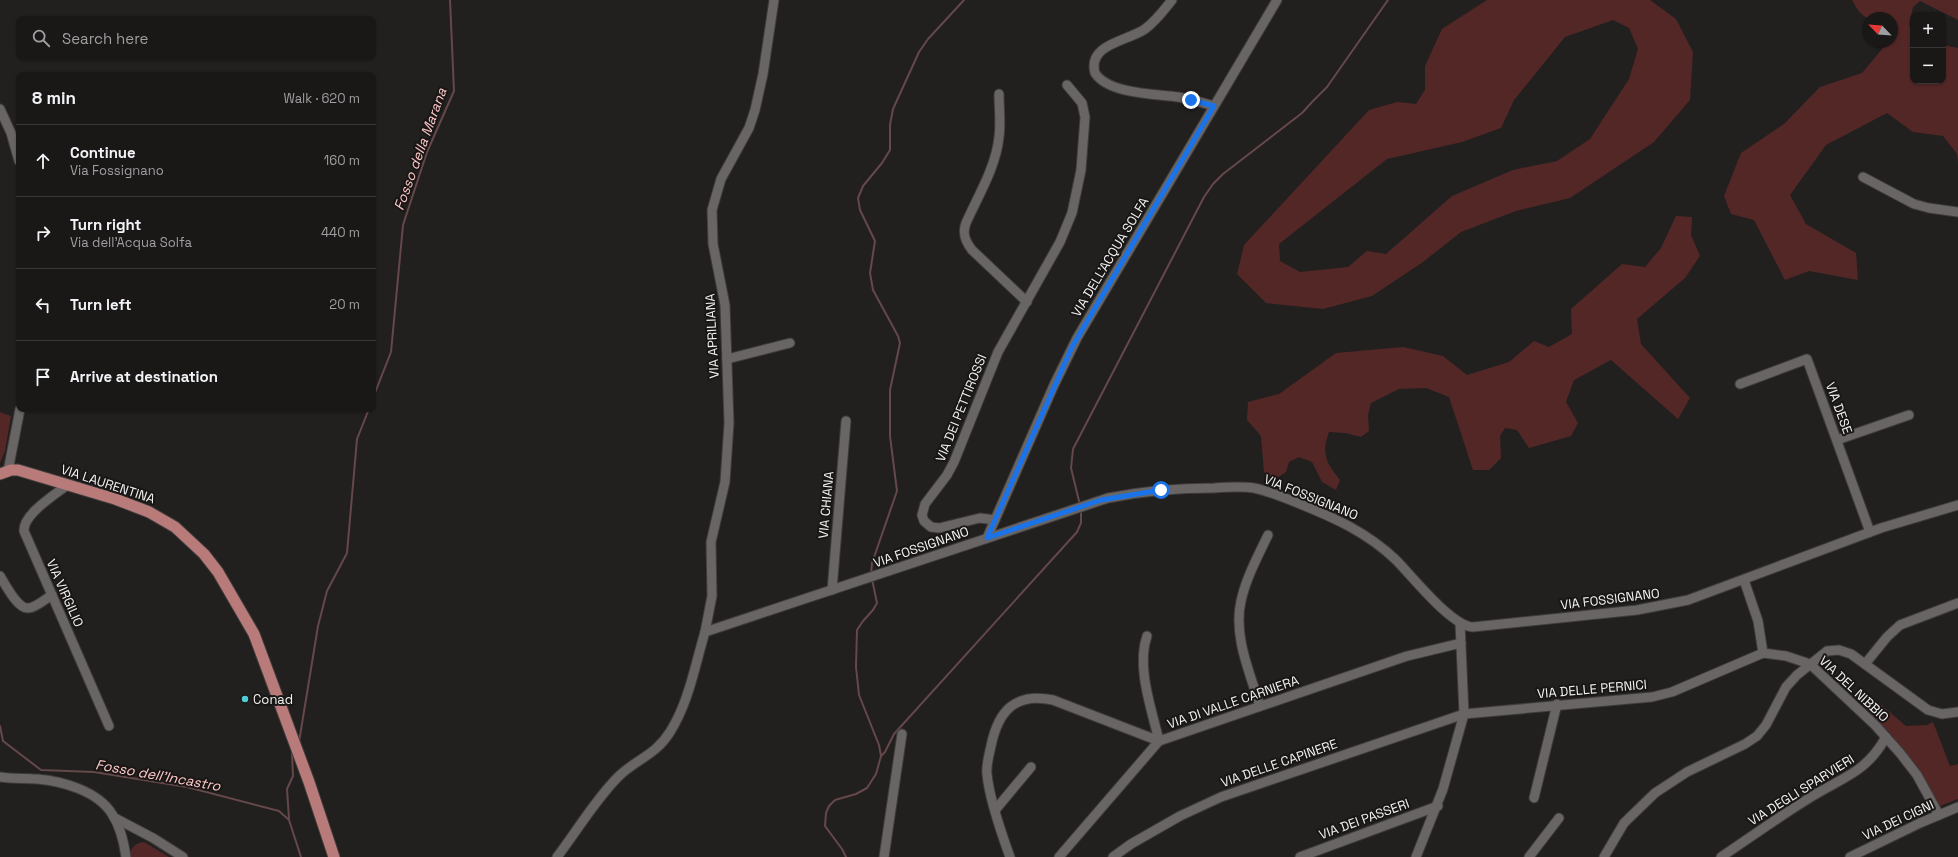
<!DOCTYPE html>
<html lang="en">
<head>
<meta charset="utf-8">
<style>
  body { margin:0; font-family:"Space Grotesk",sans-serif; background:#272424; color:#f1f3f6 }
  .controls { position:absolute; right:12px; top:12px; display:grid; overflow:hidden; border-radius:8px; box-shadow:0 1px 3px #0004 }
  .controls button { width:36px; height:36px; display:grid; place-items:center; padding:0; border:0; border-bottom:1px solid #383636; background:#1a1717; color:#f1f3f6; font:20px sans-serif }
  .compass { position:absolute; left:1862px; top:12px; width:36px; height:36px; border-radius:50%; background:#1a1717; box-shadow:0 1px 3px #0004; rotate:295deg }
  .stop { position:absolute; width:12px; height:12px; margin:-9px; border:3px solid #1a73e8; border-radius:50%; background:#fff }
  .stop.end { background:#1a73e8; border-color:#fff; box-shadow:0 1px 4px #0008 }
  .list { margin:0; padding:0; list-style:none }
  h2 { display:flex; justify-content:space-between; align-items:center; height:52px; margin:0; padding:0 16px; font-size:17px }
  h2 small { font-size:13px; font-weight:400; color:#9f9fa1 }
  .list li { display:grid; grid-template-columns:26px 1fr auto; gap:12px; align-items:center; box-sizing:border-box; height:72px; padding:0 16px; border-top:1px solid #383636 }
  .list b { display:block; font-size:15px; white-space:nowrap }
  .list p { margin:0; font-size:13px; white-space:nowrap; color:#9f9fa1 }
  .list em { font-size:13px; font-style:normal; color:#9f9fa1 }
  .icon { flex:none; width:22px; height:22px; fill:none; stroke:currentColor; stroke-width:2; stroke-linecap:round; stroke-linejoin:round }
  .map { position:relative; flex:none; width:1958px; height:857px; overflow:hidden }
  .search { position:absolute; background:#1a1717; box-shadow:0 1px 3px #0004; left:16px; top:16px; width:360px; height:44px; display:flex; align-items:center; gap:10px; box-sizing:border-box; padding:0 14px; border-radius:8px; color:#9f9fa1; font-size:15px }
  .panel { position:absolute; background:#1a1717; box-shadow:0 1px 3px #0004; left:16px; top:72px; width:360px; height:340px; border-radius:8px }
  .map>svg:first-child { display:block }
</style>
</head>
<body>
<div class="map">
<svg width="1958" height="857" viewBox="0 0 1958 857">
  <rect width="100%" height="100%" fill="#221f1f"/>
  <g fill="#542727" fill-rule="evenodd">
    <path d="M1487,0H1650L1676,19L1693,52L1690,100L1654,142L1570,198L1516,211L1461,232L1423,262L1372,296L1323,309L1266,303L1237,274L1244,245L1369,110L1397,102L1416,104L1425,90V66L1442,29ZM1613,20L1629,28L1638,49L1629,79L1590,139L1557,161L1513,170L1452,196L1386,254L1367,251L1348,267L1300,272L1280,261L1279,244L1387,159L1462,142L1501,128L1514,100L1565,37Z"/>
    <path d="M1852,0H1958V20L1920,1L1913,7L1909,25L1913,29V81H1943V45L1958,48V163L1957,154L1943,136L1913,132L1887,113L1826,145L1790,195L1806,224L1856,253L1858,280L1809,271L1785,280L1754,220L1731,214L1724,196L1741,153L1784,124L1820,87L1862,73L1883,48L1882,42H1892V18C1867,18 1865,23 1852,0Z"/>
    <path d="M1676,216L1692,217L1691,235L1700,256L1685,278L1637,319L1641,344L1690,398L1678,419L1611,360L1574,380L1566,402L1578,423L1571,436L1529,448L1517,430L1505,428L1500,436L1501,458L1489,470H1473L1449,397L1426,388L1399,389L1371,403L1368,415L1369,431L1361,437L1345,433L1329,432C1321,453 1326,463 1340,480L1336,490L1322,482L1312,462L1299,457L1289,462L1286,472L1274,480L1264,472L1261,436L1247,420L1248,402L1279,394L1336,353L1403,347L1443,356L1467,375L1509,362L1534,341L1549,347L1572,334L1571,309L1622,264L1645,267L1661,248Z"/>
    <polygon points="0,412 11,416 5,451 0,463"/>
    <polygon points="1879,703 1906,726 1927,725 1933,722 1950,766 1958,764 1958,799 1940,806 1917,766 1888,731 1868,713"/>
    <path d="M144,842L169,857H130C130,848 135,843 144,842Z"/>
  </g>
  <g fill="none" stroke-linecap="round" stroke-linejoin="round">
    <g stroke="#64484a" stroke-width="2">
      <polyline points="373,398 391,352 403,225 427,152 454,91 450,0"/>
      <polyline points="1080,505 1071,468 1073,449 1204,197 1213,184 1223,174 1302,113 1313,101 1327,87 1388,0"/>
      <polyline points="871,575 872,563 897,491 890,436 890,390 900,343 898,336 873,290 870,273 875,241 860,210 858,198 863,186 882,163 890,150 890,125 893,109 919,52 928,39 964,0"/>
      <polyline points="0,726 3,741 41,770 94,772 187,787 279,811 289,820 301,857"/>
      <polyline points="299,742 318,626 327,591 347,553 357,439 369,409"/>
      <polyline points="881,756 885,752 894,734 1077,532 1081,523 1081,509"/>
      <polyline points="289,819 287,789 293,776 292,753"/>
      <polyline points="846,857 842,849 825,826 826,813 829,806 835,800 856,794 867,788 876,774 881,756 879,745 859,695 856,667 857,630 863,621 873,610 877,603 872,579"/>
    </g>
    <defs>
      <g id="minor">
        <path d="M1172,0C1164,10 1156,21 1145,29C1128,41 1087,44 1095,73C1108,94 1156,94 1178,97C1190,99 1202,102 1214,106"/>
        <path d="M999,94C999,108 1001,123 999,137C996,167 978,196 966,223C962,233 965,241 972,250L1027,302"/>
        <polyline points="0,109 11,133 19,161"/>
        <polyline points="1863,177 1914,204 1929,208 1958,212"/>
        <polyline points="727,359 790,343"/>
        <polyline points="1740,384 1807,359 1870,532"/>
        <polyline points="1837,440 1909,415"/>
        <polyline points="8,471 20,409"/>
        <path d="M67,485C55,495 23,514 24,531L109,726"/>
        <polyline points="995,520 980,518 939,528 931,527 924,521 922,515 925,504 947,475 954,462 998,352 1060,242 1072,213 1081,170 1085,117 1082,103 1067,85"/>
        <polyline points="987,538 1054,385 1077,338 1277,0"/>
        <path d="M0,576C5,584 18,610 29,608C37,607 45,599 52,595"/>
        <polyline points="1744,580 1758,621 1763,653 1786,656 1810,664 1875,725 1900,753 1917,775 1939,815"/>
        <polyline points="832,590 846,421"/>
        <polyline points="705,632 712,596 711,542 725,482 729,423 725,305 713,244 712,210 721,179 749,128 755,110 763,74 774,0"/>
        <path d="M1147,636C1136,667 1152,710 1159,741"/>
        <polyline points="1865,664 1887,637 1900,625 1958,603"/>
        <path d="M1260,706C1250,673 1233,636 1241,601C1246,578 1258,556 1268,535"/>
        <path d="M0,777C12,779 25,778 37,779C62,781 98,791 112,814C120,826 124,843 126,857"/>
        <polyline points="1534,798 1557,704"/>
        <polyline points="996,809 1031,767"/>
        <polyline points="115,818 153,838 183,857"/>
        <path d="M557,857C577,831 595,800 618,777C636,759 655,756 670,732C689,702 695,665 705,632L1108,498C1143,491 1179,488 1214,488C1227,487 1241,486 1254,488C1269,491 1285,498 1300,504C1335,518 1368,533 1396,560C1412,576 1451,626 1473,627L1637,610L1688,600L1881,528L1958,505"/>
        <polyline points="884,857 902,734"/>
        <path d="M1010,857C1002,835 989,796 987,774C986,765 989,755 991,746C998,712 1014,692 1053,700L1159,741"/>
        <polyline points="1059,857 1159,741 1407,656 1461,643"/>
        <polyline points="1113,857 1131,844 1180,816 1221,797 1464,714 1652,697 1672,692 1763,653"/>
        <polyline points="1300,857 1438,806"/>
        <polyline points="1416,857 1443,789 1464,714 1460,623"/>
        <polyline points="1529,857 1559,818"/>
        <polyline points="1604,857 1624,823 1655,793 1687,772 1745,744 1757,736 1766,725 1786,687 1797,675 1827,651 1839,650 1851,654 1928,710 1942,714 1958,712"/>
        <path d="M1721,857C1751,837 1780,816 1811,797C1843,777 1866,773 1886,737"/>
        <polyline points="1850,857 1920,823 1958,807"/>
      </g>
      <polyline id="major" points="0,474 11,470 18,470 115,499 149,512 175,527 204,554 218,572 254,634 309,782 334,857"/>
    </defs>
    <use href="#minor" stroke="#3f3c3c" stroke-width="11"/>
    <use href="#major" stroke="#3f3c3c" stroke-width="13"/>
    <use href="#minor" stroke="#696564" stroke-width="9"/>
    <use href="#major" stroke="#b97b7a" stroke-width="11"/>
  </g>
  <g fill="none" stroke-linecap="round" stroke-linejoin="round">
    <polyline stroke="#1a73e8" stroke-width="5" points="1161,490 1101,500 987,538 1072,347 1214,106 1191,100"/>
  </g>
  <circle fill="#51ccd4" stroke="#191616" stroke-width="1.5" cx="245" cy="699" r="4"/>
  <g text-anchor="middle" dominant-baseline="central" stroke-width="4" stroke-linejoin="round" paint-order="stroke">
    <g font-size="13" fill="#f2f0f0" stroke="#191616">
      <text transform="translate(1110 257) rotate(-59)">VIA DELL'ACQUA SOLFA</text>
      <text transform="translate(712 336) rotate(-93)">VIA APRILIANA</text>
      <text transform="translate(961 408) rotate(-68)">VIA DEI PETTIROSSI</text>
      <text transform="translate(1839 408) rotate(70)">VIA DESE</text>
      <text transform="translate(108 484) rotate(18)">VIA LAURENTINA</text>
      <text transform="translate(1311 497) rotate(22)">VIA FOSSIGNANO</text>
      <text transform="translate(826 505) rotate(-85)">VIA CHIANA</text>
      <text transform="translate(921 547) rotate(-19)">VIA FOSSIGNANO</text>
      <text transform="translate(65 593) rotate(66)">VIA VIRGILIO</text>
      <text transform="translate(1610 599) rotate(-7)">VIA FOSSIGNANO</text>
      <text transform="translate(1592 689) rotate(-5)">VIA DELLE PERNICI</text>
      <text transform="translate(1854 689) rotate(43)">VIA DEL NIBBIO</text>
      <text transform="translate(1233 702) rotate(-19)">VIA DI VALLE CARNIERA</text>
      <text transform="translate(1279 763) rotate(-19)">VIA DELLE CAPINERE</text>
      <text transform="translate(1801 790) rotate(-32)">VIA DEGLI SPARVIERI</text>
      <text transform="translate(1364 819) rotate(-20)">VIA DEI PASSERI</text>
      <text transform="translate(1898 820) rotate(-25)">VIA DEI CIGNI</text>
    </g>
    <g font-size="13" fill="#f2f0f0" stroke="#191616" text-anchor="start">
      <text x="253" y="699">Conad</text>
    </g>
    <g font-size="14" font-style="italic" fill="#fec9c7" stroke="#191616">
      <text transform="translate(420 149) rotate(-70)">Fosso della Marana</text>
      <text transform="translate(158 775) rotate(10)">Fosso dell'Incastro</text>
    </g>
  </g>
</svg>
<div class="controls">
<button>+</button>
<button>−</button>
</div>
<svg class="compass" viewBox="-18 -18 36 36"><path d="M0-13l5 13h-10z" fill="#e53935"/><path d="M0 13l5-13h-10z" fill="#9f9fa1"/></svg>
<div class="stop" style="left:1161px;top:490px"></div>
<div class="stop end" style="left:1191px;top:100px"></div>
<div class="search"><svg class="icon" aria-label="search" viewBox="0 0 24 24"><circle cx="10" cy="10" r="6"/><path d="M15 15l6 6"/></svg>Search here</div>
<section class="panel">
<h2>8 min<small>Walk · 620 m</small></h2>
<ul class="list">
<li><svg class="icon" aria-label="ahead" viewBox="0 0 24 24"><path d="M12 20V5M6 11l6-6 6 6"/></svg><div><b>Continue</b><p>Via Fossignano</p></div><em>160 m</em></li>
<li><svg class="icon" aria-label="right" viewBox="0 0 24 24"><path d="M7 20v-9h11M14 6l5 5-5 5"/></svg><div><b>Turn right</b><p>Via dell'Acqua Solfa</p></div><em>440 m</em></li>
<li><svg class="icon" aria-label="left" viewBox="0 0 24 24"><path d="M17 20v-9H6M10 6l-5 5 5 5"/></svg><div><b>Turn left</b></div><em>20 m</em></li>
<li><svg class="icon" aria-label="arrive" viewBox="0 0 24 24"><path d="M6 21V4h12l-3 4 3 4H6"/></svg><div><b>Arrive at destination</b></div></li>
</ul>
</section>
</div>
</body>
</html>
